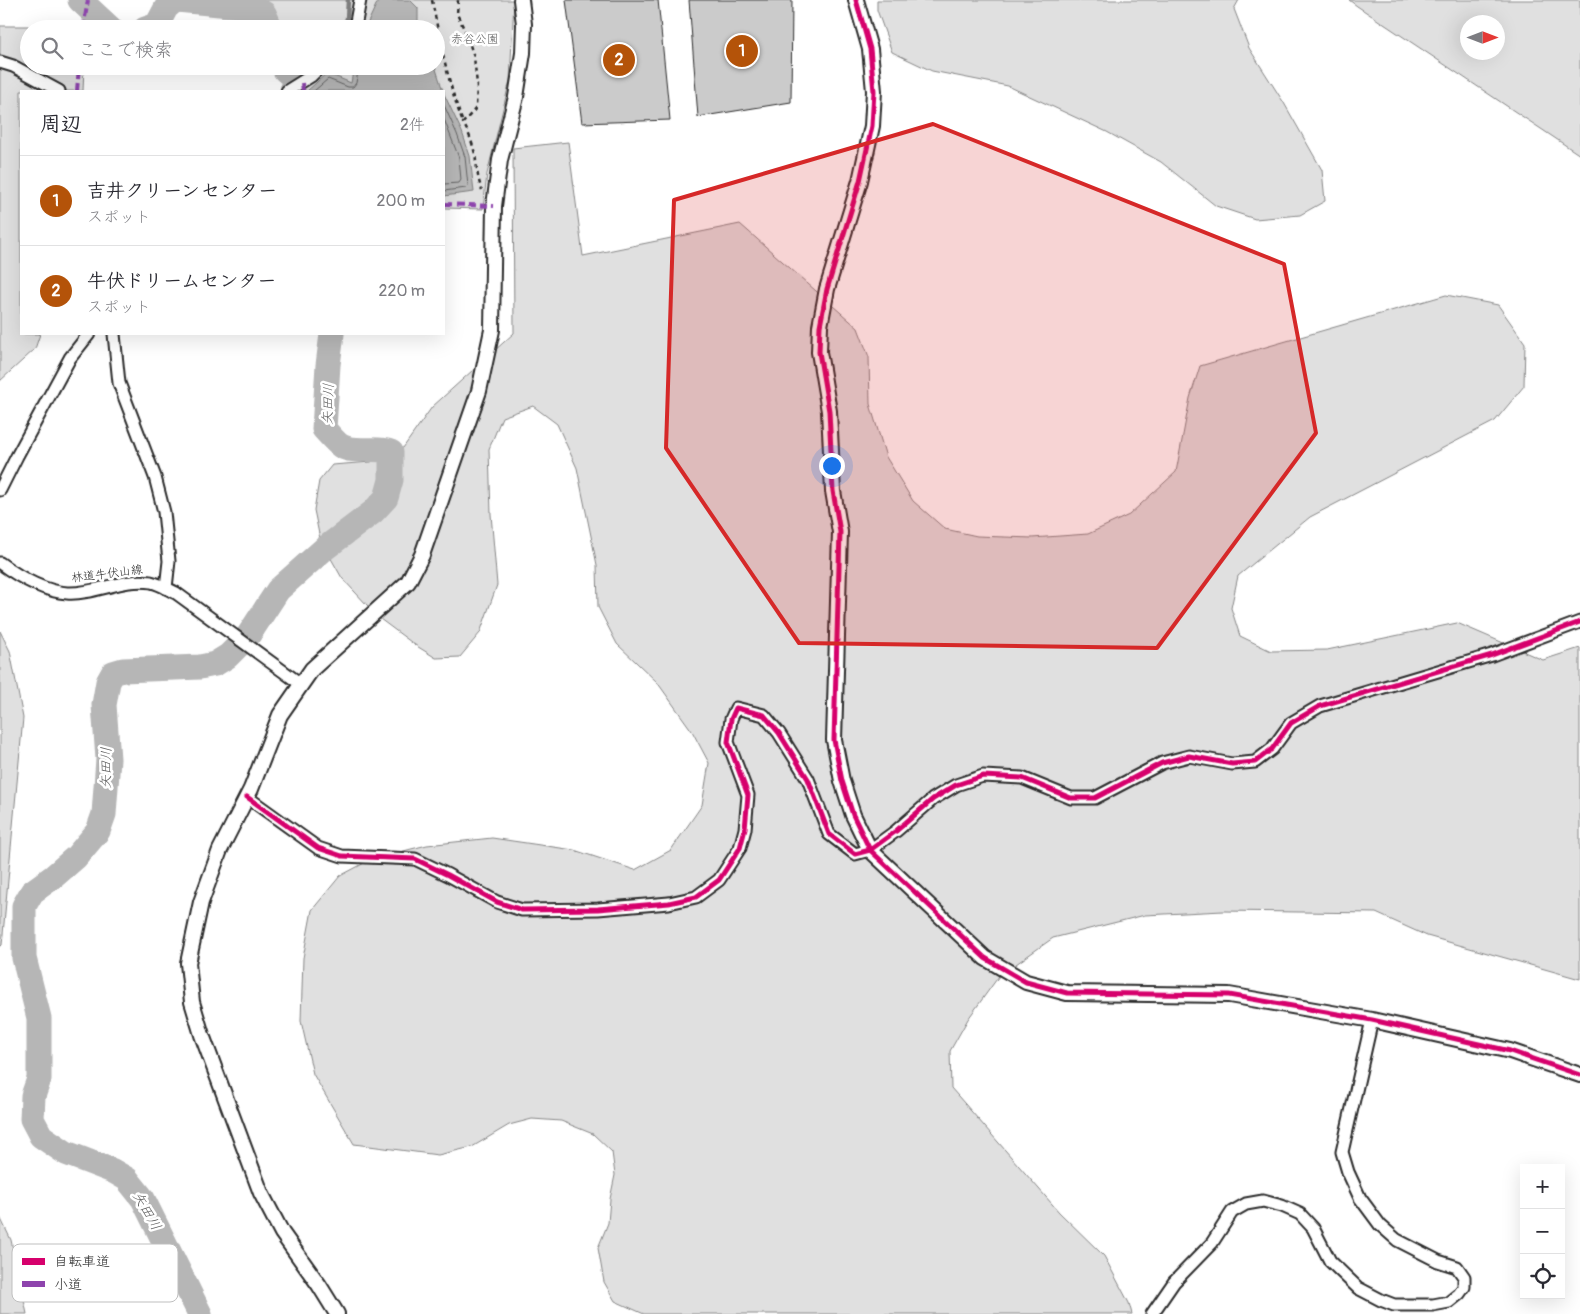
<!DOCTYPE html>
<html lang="ja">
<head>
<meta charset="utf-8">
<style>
  body { margin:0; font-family:Pangolin,"Klee One",sans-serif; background:#f7f7f7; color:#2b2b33 }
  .controls { position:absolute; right:15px; bottom:15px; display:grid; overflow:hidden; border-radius:0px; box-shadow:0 5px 20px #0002 }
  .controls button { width:45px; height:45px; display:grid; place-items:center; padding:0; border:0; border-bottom:1px solid #e1e1e2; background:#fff; color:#2b2b33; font:25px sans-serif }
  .compass { position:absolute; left:1460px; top:15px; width:45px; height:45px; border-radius:50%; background:#fff; box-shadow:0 5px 20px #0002; rotate:90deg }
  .you { position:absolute; left:831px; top:465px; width:18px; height:18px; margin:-12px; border:4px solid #fff; border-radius:50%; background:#1a73e8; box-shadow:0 0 0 8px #1a73e833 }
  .badge { display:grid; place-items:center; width:32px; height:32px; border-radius:50%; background:#b45309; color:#fff; font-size:16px; font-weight:700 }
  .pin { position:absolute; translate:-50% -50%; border:2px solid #fff; box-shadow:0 1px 5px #0006 }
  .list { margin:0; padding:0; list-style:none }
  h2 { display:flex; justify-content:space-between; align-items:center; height:65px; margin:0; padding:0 20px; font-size:21px }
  h2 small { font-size:16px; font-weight:400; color:#7c7c81 }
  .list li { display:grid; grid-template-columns:32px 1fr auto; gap:15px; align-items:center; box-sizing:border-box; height:90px; padding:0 20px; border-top:1px solid #e1e1e2 }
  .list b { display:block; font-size:19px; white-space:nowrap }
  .list p { margin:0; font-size:16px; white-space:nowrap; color:#7c7c81 }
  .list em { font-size:16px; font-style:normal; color:#7c7c81 }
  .icon { flex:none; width:28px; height:28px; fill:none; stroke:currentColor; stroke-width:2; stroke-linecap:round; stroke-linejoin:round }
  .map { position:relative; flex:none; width:1580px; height:1314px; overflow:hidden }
  .search { position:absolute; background:#fff; box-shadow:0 5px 20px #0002; left:20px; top:20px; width:425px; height:55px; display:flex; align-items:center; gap:12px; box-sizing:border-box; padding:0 18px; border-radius:28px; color:#7c7c81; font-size:19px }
  .panel { position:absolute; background:#fff; box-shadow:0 5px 20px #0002; left:20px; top:90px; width:425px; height:245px; border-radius:0px }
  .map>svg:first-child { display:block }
</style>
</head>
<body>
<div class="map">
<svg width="1580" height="1314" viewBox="0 0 1580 1314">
  <rect width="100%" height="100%" fill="#fff"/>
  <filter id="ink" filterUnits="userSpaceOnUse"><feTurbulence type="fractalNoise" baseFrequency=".02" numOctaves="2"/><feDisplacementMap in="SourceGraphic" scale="10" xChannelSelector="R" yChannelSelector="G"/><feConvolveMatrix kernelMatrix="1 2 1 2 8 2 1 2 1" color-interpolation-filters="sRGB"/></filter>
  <g filter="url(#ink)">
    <g fill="#e0e0e0" stroke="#868686" fill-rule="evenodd">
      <polygon points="256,0 514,0 510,80 487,174 483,209 444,208 444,91 299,91 290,66 436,66 436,29 276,29 274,22"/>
      <polygon points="877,0 1239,0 1234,9 1249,48 1284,103 1322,170 1325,201 1300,215 1255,219 1216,206 1161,162 1107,132 1008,86 932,71 892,52 877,10"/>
      <path d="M1349,0H1580V155L1357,6ZM1468,22H1498V52H1468Z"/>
      <polygon points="0,26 28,26 33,29 29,29 29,66 84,66 83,91 21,91 21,334 40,334 35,349 0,381"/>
      <polygon points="568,142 583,256 740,224 858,328 869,357 870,404 886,457 913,501 945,529 977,536 1032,538 1088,534 1129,515 1176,472 1190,398 1200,366 1446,295 1498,305 1525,343 1524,386 1495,421 1310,517 1238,576 1231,608 1240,636 1271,651 1327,650 1457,623 1543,660 1580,648 1580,979 1427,936 1376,913 1223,911 1145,915 1053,938 999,976 968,1019 950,1051 951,1088 1059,1212 1104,1256 1129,1303 1132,1314 644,1314 615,1301 604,1282 598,1248 608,1223 610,1199 615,1175 612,1152 593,1134 561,1121 532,1119 509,1125 472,1147 438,1155 354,1144 313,1074 301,1021 303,958 312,910 340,876 372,859 427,845 492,838 574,850 635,870 671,850 702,805 709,763 692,731 657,682 617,644 598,607 597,565 577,468 557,424 533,406 502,417 489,449 491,514 497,585 480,633 460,657 436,658 415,645 380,619 342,578 320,539 314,510 319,481 332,465 371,462 403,448 432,407 514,333 513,148"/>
      <polygon points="0,631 10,651 23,718 2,945 0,947"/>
      <polygon points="0,1217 11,1240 27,1314 0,1314"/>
    </g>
    <g fill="#b6b6b6" stroke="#7e7e7e">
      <polygon points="380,0 410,0 418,8 418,29 365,29 376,5"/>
      <polygon points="354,66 435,66 443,91 307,91 327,73 351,83"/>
      <polygon points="444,94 462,132 470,156 474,192 444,196"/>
    </g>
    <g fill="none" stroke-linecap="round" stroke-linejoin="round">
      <g stroke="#636363" stroke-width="1">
        <polyline points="314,91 328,79 348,87 353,87 356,83 359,66"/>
        <polyline points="444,105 457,134 465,157 468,186 466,188 444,191"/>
        <polyline points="444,119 459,158 461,180 459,183 444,184"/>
      </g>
      <g stroke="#7e7e7e" stroke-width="4.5">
        <polyline points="341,29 347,19 348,0"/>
        <polyline points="293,77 304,66"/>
      </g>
      <g stroke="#b6b6b6" stroke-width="25">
        <polyline points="80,0 111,29"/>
        <polyline points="177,0 251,7 264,13 271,29"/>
        <polyline points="145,29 157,25 166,8 175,0"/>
        <polyline points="283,66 285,70 293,77 293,91"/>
        <path d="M200,1314L143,1199L127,1179L113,1171L66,1153L41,1136L32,1119L33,1096L39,1079V1018L24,958V906L32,892L53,877L76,857L98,831L104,814L108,759L104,705L108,682L113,673L123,670L200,667L215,664L228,656L248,636L278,590L324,549L373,512L386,498L391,480V452C376,446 354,454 341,446C335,442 329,434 324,429L328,365L332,334"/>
      </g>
    </g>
    <g fill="#cbcbcb" stroke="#2b2b2b">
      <polygon points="566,0 658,0 670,120 582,123"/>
      <polygon points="689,0 792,0 791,102 698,117"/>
    </g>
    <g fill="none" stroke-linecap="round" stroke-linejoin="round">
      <defs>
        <g id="minor">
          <polyline points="353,29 356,22 360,0"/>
          <polyline points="0,62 13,66 59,91"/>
          <polyline points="287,91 311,76 321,66"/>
          <polyline points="114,334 119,383 155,477 164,512 169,561 166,588"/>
          <polyline points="0,490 17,456 70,358 89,334"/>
          <path d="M0,563C19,577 42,591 67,593C94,595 124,577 151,582C160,584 168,589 176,593L302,685"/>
          <polyline points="247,797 318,848 342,856 415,859 448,875 497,902 522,910 598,909 669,903 696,897 719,880 740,848 745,829 748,795 728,742 731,719 736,708 764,715 779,733 808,779 829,834 855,854 870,850 896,831 933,799 956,785 983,776 1022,778 1071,798 1095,798 1162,763 1189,756 1232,764 1255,762 1272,749 1291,723 1320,706 1492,655 1580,622"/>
          <polyline points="1152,1314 1174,1282 1212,1243 1232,1212 1246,1204 1263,1201 1282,1206 1300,1214 1313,1228 1330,1261 1358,1288 1381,1300 1394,1305 1433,1305 1449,1302 1459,1294 1464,1287 1464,1277 1457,1267 1438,1261 1397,1240 1380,1225 1360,1198 1348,1172 1342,1152 1372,1020"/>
        </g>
        <g id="tertiary">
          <polyline points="856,0 870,49 874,91 872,126 860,181 827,289 820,326 819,352 829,411 833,491 840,532 834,740 842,781 853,815 870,850 985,958 1026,982 1067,993 1229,995 1372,1020 1510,1051 1580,1075"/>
          <polyline points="337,1314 319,1285 282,1233 261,1193 202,1035 192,1002 188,963 201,902 220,850 251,789 280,715 312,669 408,582 422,555 479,391 492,330 494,206 500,160 516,97 523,53 524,24 521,0"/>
        </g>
      </defs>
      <use href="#minor" stroke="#2b2b2b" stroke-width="15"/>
      <use href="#tertiary" stroke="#2b2b2b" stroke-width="18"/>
      <g stroke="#2b2b2b" stroke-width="2.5" stroke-dasharray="4 4" stroke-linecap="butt">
        <path d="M432,0C440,42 448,83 463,123"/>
        <path d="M458,0L457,14L466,33L474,57L477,84L476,108L463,123C469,133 472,142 475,154C477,166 477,178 482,190"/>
      </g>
      <use href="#minor" stroke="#fff" stroke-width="11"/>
      <use href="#tertiary" stroke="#fff" stroke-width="14"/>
      <g stroke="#8e44ad" stroke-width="4" stroke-dasharray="8 4" stroke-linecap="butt">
        <polyline points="83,29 88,0"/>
        <polyline points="302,83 303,91"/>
        <polyline points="77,91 79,66"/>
        <polyline points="444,204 494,206"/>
      </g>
      <defs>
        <g id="cycleway">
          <polyline points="856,0 870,49 874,91 872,126 860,181 827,289 820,326 819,352 829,411 833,491 840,532 834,740 842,781 853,815 870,850 985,958 1026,982 1067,993 1229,995 1372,1020 1510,1051 1580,1075"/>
          <polyline points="247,797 318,848 342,856 415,859 448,875 497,902 522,910 598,909 669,903 696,897 719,880 740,848 745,829 748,795 728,742 731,719 736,708 764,715 779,733 808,779 829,834 855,854 870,850 896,831 933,799 956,785 983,776 1022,778 1071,798 1095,798 1162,763 1189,756 1232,764 1255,762 1272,749 1291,723 1320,706 1492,655 1580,622"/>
        </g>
      </defs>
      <use href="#cycleway" stroke="#fff" stroke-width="8"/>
      <use href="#cycleway" stroke="#d6006c" stroke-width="5"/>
    </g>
  </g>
  <path fill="#d62828" fill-opacity="0.2" stroke="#d62828" stroke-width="4" stroke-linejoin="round" d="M933,124L1284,264L1316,433L1157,648L799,643L666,448L674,200Z"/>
  <g text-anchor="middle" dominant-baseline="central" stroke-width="5" stroke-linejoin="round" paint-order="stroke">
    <g font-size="12" fill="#585858" stroke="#fff">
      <text x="475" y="39">赤谷公園</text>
    </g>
    <g font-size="12" fill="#2b2b2b" stroke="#fff">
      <text transform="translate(107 574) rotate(-7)">林道牛伏山線</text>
    </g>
    <g font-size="14" font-style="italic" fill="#5c5c5c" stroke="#fff">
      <text transform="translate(328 404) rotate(-88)">矢田川</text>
      <text transform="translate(106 768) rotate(-89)">矢田川</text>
      <text transform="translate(147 1211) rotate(60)">矢田川</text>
    </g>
  </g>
  <rect x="12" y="1244" width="166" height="58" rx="8" fill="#fff" stroke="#bfbfbf" stroke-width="1"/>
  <rect x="22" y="1258" width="23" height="7" fill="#d6006c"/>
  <rect x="22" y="1281" width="23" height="6" fill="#8e44ad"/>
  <g font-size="14" fill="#2b2b2b">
    <text x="54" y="1266">自転車道</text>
    <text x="54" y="1289">小道</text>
  </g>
</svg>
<div class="controls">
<button>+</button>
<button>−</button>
<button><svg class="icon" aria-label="locate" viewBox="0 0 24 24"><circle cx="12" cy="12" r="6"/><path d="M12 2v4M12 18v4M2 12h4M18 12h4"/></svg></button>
</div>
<svg class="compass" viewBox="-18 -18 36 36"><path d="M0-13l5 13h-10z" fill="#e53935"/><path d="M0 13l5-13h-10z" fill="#7c7c81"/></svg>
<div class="you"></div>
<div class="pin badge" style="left:742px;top:51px">1</div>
<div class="pin badge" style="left:619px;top:60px">2</div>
<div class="search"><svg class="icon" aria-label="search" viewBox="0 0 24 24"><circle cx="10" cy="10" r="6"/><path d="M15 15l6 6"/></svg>ここで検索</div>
<section class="panel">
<h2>周辺<small>2件</small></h2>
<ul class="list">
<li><span class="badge">1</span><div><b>吉井クリーンセンター</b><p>スポット</p></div><em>200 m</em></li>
<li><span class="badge">2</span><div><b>牛伏ドリームセンター</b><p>スポット</p></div><em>220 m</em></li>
</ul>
</section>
</div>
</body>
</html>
